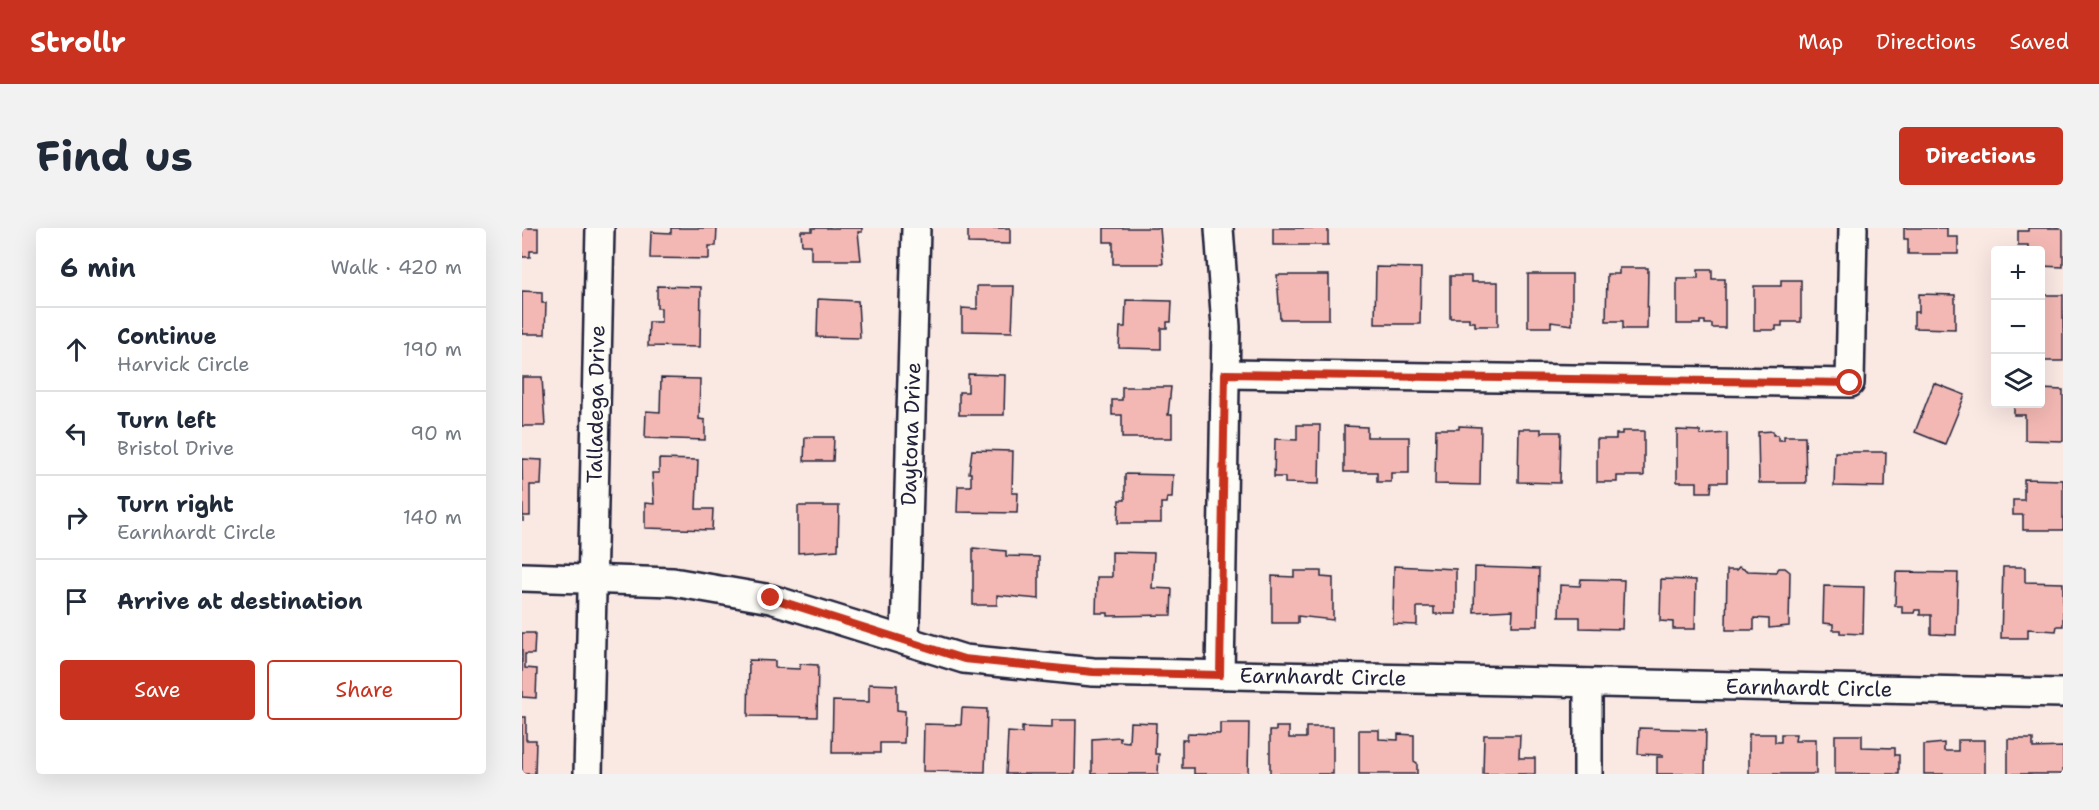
<!DOCTYPE html>
<html lang="en">
<head>
<meta charset="utf-8">
<style>
  body { margin:0; font-family:"Shantell Sans",sans-serif; background:#f2f2f3; color:#1f2937 }
  .controls { position:absolute; right:18px; top:18px; display:grid; overflow:hidden; border-radius:6px; box-shadow:0 6px 24px #0002 }
  .controls button { width:54px; height:54px; display:grid; place-items:center; padding:0; border:0; border-bottom:2px solid #e0e1e3; background:#fff; color:#1f2937; font:30px sans-serif }
  .stop { position:absolute; width:18px; height:18px; margin:-14px; border:4px solid #c8321e; border-radius:50%; background:#fff }
  .stop.end { background:#c8321e; border-color:#fff; box-shadow:0 2px 6px #0008 }
  .list { margin:0; padding:0; list-style:none }
  h2 { display:flex; justify-content:space-between; align-items:center; height:78px; margin:0; padding:0 24px; font-size:26px }
  h2 small { font-size:20px; font-weight:400; color:#747a83 }
  .list li { display:grid; grid-template-columns:39px 1fr auto; gap:18px; align-items:center; box-sizing:border-box; height:84px; padding:0 24px; border-top:2px solid #e0e1e3 }
  .list b { display:block; font-size:22px; white-space:nowrap }
  .list p { margin:0; font-size:20px; white-space:nowrap; color:#747a83 }
  .list em { font-size:20px; font-style:normal; color:#747a83 }
  .actions { display:flex; gap:12px; padding:18px 24px }
  .actions a { flex:1; padding:14px 0; border:2px solid #c8321e; border-radius:6px; text-align:center; font-size:21px; color:#c8321e }
  .actions .main { background:#c8321e; color:#fff }
  .icon { flex:none; width:33px; height:33px; fill:none; stroke:currentColor; stroke-width:2; stroke-linecap:round; stroke-linejoin:round }
  .map { position:relative; flex:none; width:1541px; height:546px; overflow:hidden; border-radius:6px }
  header { display:flex; align-items:center; gap:36px; box-sizing:border-box; height:84px; padding:0 30px; background:#c8321e; color:#fff }
  header strong { font-size:28px }
  nav { display:flex; gap:33px; margin-inline-start:auto; font-size:21px }
  .intro { display:flex; align-items:center; justify-content:space-between; box-sizing:border-box; height:144px; padding:0 36px }
  h1 { margin:0; font-size:42px }
  .button { padding:15px 27px; border-radius:6px; background:#c8321e; color:#fff; font-size:21px; font-weight:700 }
  main { display:flex; gap:36px; padding:0 36px }
  aside { flex:1; background:#fff; border-radius:6px; box-shadow:0 6px 24px #0002 }
  .map>svg:first-child { display:block }
</style>
</head>
<body>
<header>
<strong>Strollr</strong>
<nav><a>Map</a><a>Directions</a><a>Saved</a></nav>
</header>
<div class="intro"><h1>Find us</h1><a class="button">Directions</a></div>
<main>
<aside>
<h2>6 min<small>Walk · 420 m</small></h2>
<ul class="list">
<li><svg class="icon" aria-label="ahead" viewBox="0 0 24 24"><path d="M12 20V5M6 11l6-6 6 6"/></svg><div><b>Continue</b><p>Harvick Circle</p></div><em>190 m</em></li>
<li><svg class="icon" aria-label="left" viewBox="0 0 24 24"><path d="M17 20v-9H6M10 6l-5 5 5 5"/></svg><div><b>Turn left</b><p>Bristol Drive</p></div><em>90 m</em></li>
<li><svg class="icon" aria-label="right" viewBox="0 0 24 24"><path d="M7 20v-9h11M14 6l5 5-5 5"/></svg><div><b>Turn right</b><p>Earnhardt Circle</p></div><em>140 m</em></li>
<li><svg class="icon" aria-label="arrive" viewBox="0 0 24 24"><path d="M6 21V4h12l-3 4 3 4H6"/></svg><div><b>Arrive at destination</b></div></li>
</ul>
<div class="actions"><a class="main">Save</a><a>Share</a></div>
</aside>
<div class="map">
<svg width="1541" height="546" viewBox="0 0 1541 546">
  <rect width="100%" height="100%" fill="#fae8e3"/>
  <filter id="ink" filterUnits="userSpaceOnUse"><feTurbulence type="fractalNoise" baseFrequency=".0167" numOctaves="2"/><feDisplacementMap in="SourceGraphic" scale="12" xChannelSelector="R" yChannelSelector="G"/><feConvolveMatrix kernelMatrix="1 2 1 2 8 2 1 2 1" color-interpolation-filters="sRGB"/></filter>
  <g filter="url(#ink)">
    <g fill="#f3b8b3" stroke="#22223b" stroke-width="1.5">
      <polygon points="0,0 16,0 16,23 8,23 8,29 0,29"/>
      <polygon points="149,0 195,0 194,18 187,18 187,31 128,30 129,4 149,5"/>
      <polygon points="290,0 340,0 340,4 336,4 339,32 289,32 289,17 280,17 279,3 290,3"/>
      <polygon points="441,0 488,0 488,16 446,15 446,1"/>
      <polygon points="582,0 638,0 641,36 591,36 591,14 582,14"/>
      <rect x="751" y="0" width="55" height="17"/>
      <polygon points="1382,0 1425,0 1425,9 1436,9 1436,26 1386,26 1386,11 1382,11"/>
      <polygon points="1506,0 1541,0 1541,39 1518,38 1518,22 1506,22 1506,17 1496,17 1496,3 1506,3"/>
      <polygon points="854,39 899,40 898,96 853,96"/>
      <polygon points="1097,40 1126,40 1125,101 1101,101 1101,93 1084,93 1085,46 1097,46"/>
      <polygon points="1176,42 1190,42 1190,51 1203,51 1203,100 1190,100 1190,96 1183,96 1183,93 1178,93 1178,96 1155,96 1155,50 1176,50"/>
      <polygon points="1006,46 1050,46 1050,97 1029,94 1029,99 1006,99"/>
      <polygon points="755,47 807,47 807,91 758,91"/>
      <polygon points="928,48 949,48 949,54 976,54 976,98 953,98 953,94 947,94 947,90 928,90"/>
      <polygon points="1259,52 1279,52 1279,94 1260,94 1260,98 1254,98 1254,102 1232,102 1232,58 1259,58"/>
      <polygon points="135,58 179,59 178,119 126,118 127,94 139,94 139,80 135,80"/>
      <polygon points="455,58 492,58 490,104 440,103 440,80 455,81"/>
      <polygon points="0,63 20,64 20,75 24,75 23,106 0,106"/>
      <polygon points="1397,66 1433,67 1433,101 1392,100 1392,84 1397,84"/>
      <rect x="1518" y="67" width="23" height="66"/>
      <polygon points="296,71 336,73 338,110 295,109"/>
      <polygon points="604,72 650,73 649,94 645,94 645,100 639,100 639,121 597,120 598,99 603,99"/>
      <polygon points="446,146 483,147 482,187 437,187 437,164 446,164"/>
      <polygon points="0,149 20,149 23,198 0,198"/>
      <polygon points="139,150 178,151 177,191 183,192 183,212 123,210 124,183 138,184"/>
      <polygon points="1412,155 1443,167 1423,216 1393,204"/>
      <polygon points="600,159 649,159 646,187 650,187 650,210 600,210 600,187 590,187 590,172 600,172"/>
      <polygon points="1518,161 1541,162 1541,213 1503,212 1503,187 1492,187 1492,176 1518,176"/>
      <polygon points="775,197 798,197 797,256 763,255 763,249 752,249 753,211 775,212"/>
      <polygon points="822,198 845,199 845,209 887,209 887,245 869,245 869,254 855,254 855,244 822,244"/>
      <polygon points="937,198 959,199 958,257 913,256 914,201 937,201"/>
      <polygon points="997,201 1019,201 1019,206 1022,204 1039,204 1038,255 996,254"/>
      <polygon points="1155,202 1178,203 1178,207 1205,205 1205,254 1190,254 1189,264 1175,264 1175,254 1155,254"/>
      <polygon points="1100,203 1122,203 1122,248 1095,248 1095,254 1075,254 1075,211 1094,211 1094,206 1100,206"/>
      <polygon points="1251,203 1251,207 1256,207 1256,212 1262,212 1262,208 1283,208 1284,255 1237,255 1236,204"/>
      <polygon points="283,209 312,209 311,233 282,233"/>
      <polygon points="450,222 491,223 490,265 496,265 495,285 435,284 436,258 449,258 449,245 447,245"/>
      <polygon points="1313,224 1364,224 1363,259 1312,258"/>
      <polygon points="0,231 20,232 19,257 8,257 8,288 1,288 1,294"/>
      <polygon points="137,231 176,232 174,281 191,281 190,302 123,300 123,275 132,276 130,245 137,245"/>
      <polygon points="603,246 651,247 650,270 645,270 644,275 639,275 639,295 596,295 597,272 603,272"/>
      <polygon points="1502,251 1541,252 1541,302 1501,302 1501,287 1491,287 1491,272 1502,272"/>
      <polygon points="276,278 317,278 316,322 276,325"/>
      <polygon points="451,320 484,323 484,328 517,329 517,371 475,367 475,377 451,377"/>
      <polygon points="590,324 632,325 630,360 650,361 649,387 586,388 586,385 574,385 575,349 590,349"/>
      <polygon points="872,338 934,341 934,386 912,386 912,379 895,379 895,397 871,396"/>
      <polygon points="953,339 1017,341 1016,398 990,398 991,382 952,384"/>
      <polygon points="1217,339 1226,343 1254,344 1257,340 1263,340 1268,344 1267,398 1247,400 1247,391 1232,390 1232,402 1204,402 1205,342 1214,342"/>
      <polygon points="1481,339 1503,339 1503,354 1541,355 1541,398 1535,398 1534,403 1506,401 1506,410 1479,410"/>
      <polygon points="772,343 799,343 799,349 811,350 811,392 776,388 776,395 750,395 750,348 772,349"/>
      <polygon points="1374,344 1436,345 1434,407 1409,406 1409,387 1398,387 1398,382 1393,382 1392,385 1380,385 1380,378 1373,378"/>
      <polygon points="1059,351 1102,352 1100,401 1058,400 1058,389 1037,389 1038,357 1058,358"/>
      <polygon points="1139,351 1174,352 1173,401 1151,401 1151,394 1138,393"/>
      <polygon points="1302,358 1342,359 1341,406 1318,405 1318,402 1311,402 1311,396 1301,395"/>
      <polygon points="0,405 13,405 12,426 3,426 3,440 15,441 14,470 0,469"/>
      <polygon points="227,432 253,433 253,440 278,441 278,436 296,437 295,489 226,488"/>
      <polygon points="347,456 375,457 375,482 383,483 382,515 358,515 358,525 310,525 311,473 347,474"/>
      <polygon points="440,480 465,481 463,544 401,543 402,496 439,497"/>
      <polygon points="0,489 4,489 4,512 14,512 13,546 0,546"/>
      <polygon points="530,492 554,492 553,546 484,546 486,504 500,505 500,499 530,500"/>
      <polygon points="608,494 634,495 633,526 637,526 636,546 570,546 570,511 598,509 598,513 607,514"/>
      <polygon points="698,495 727,495 726,546 672,546 672,540 660,540 660,512 665,512 666,505 698,506"/>
      <polygon points="754,499 767,499 767,510 784,510 784,499 811,499 811,546 748,546 748,503 754,503"/>
      <polygon points="1117,500 1184,502 1183,546 1135,546 1135,529 1141,529 1141,527 1116,526"/>
      <polygon points="837,502 857,502 857,511 876,512 876,506 892,507 892,533 895,535 895,546 837,546"/>
      <polygon points="1227,506 1253,506 1253,514 1259,514 1259,506 1274,506 1273,513 1278,513 1278,511 1294,511 1294,546 1227,546"/>
      <polygon points="962,507 998,507 997,530 1013,530 1013,546 961,546"/>
      <polygon points="1313,507 1340,507 1340,519 1373,520 1373,527 1377,527 1377,546 1313,546"/>
      <polygon points="1486,511 1511,511 1511,520 1541,519 1541,546 1486,546"/>
      <polygon points="1436,512 1463,512 1463,546 1402,546 1402,517 1422,515 1422,523 1436,523"/>
    </g>
    <g fill="none" stroke-linecap="round" stroke-linejoin="round">
      <defs>
        <g id="minor">
          <polyline points="697,0 704,99 698,447"/>
          <polyline points="703,146 1328,155 1331,0"/>
          <polyline points="0,349 151,354 249,371 442,431 571,444 1541,465"/>
          <polyline points="383,412 394,0"/>
          <polyline points="1066,455 1066,546"/>
          <polyline points="66,546 78,0"/>
        </g>
      </defs>
      <use href="#minor" stroke="#22223b" stroke-width="32"/>
      <use href="#minor" stroke="#fdfcf7" stroke-width="27"/>
    </g>
  </g>
  <g fill="none" stroke-linecap="round" stroke-linejoin="round" filter="url(#ink)">
    <polyline stroke="#c8321e" stroke-width="8" points="249,370 442,431 571,444 698,447 703,146 1328,155"/>
  </g>
  <g text-anchor="middle" dominant-baseline="central" stroke-width="4.5" stroke-linejoin="round" paint-order="stroke">
    <g font-size="21" fill="#22223b" stroke="#fdfcf7">
      <text transform="translate(74 176) rotate(-89)">Talladega Drive</text>
      <text transform="translate(389 206) rotate(-88)">Daytona Drive</text>
      <text transform="translate(801 449) rotate(1)">Earnhardt Circle</text>
      <text transform="translate(1287 460) rotate(1)">Earnhardt Circle</text>
    </g>
  </g>
</svg>
<div class="controls">
<button>+</button>
<button>−</button>
<button><svg class="icon" aria-label="layers" viewBox="0 0 24 24"><path d="M12 4l9 5-9 5-9-5zM3 14l9 5 9-5"/></svg></button>
</div>
<div class="stop" style="left:1328px;top:155px"></div>
<div class="stop end" style="left:249px;top:370px"></div>
</div>
</main>
</body>
</html>
